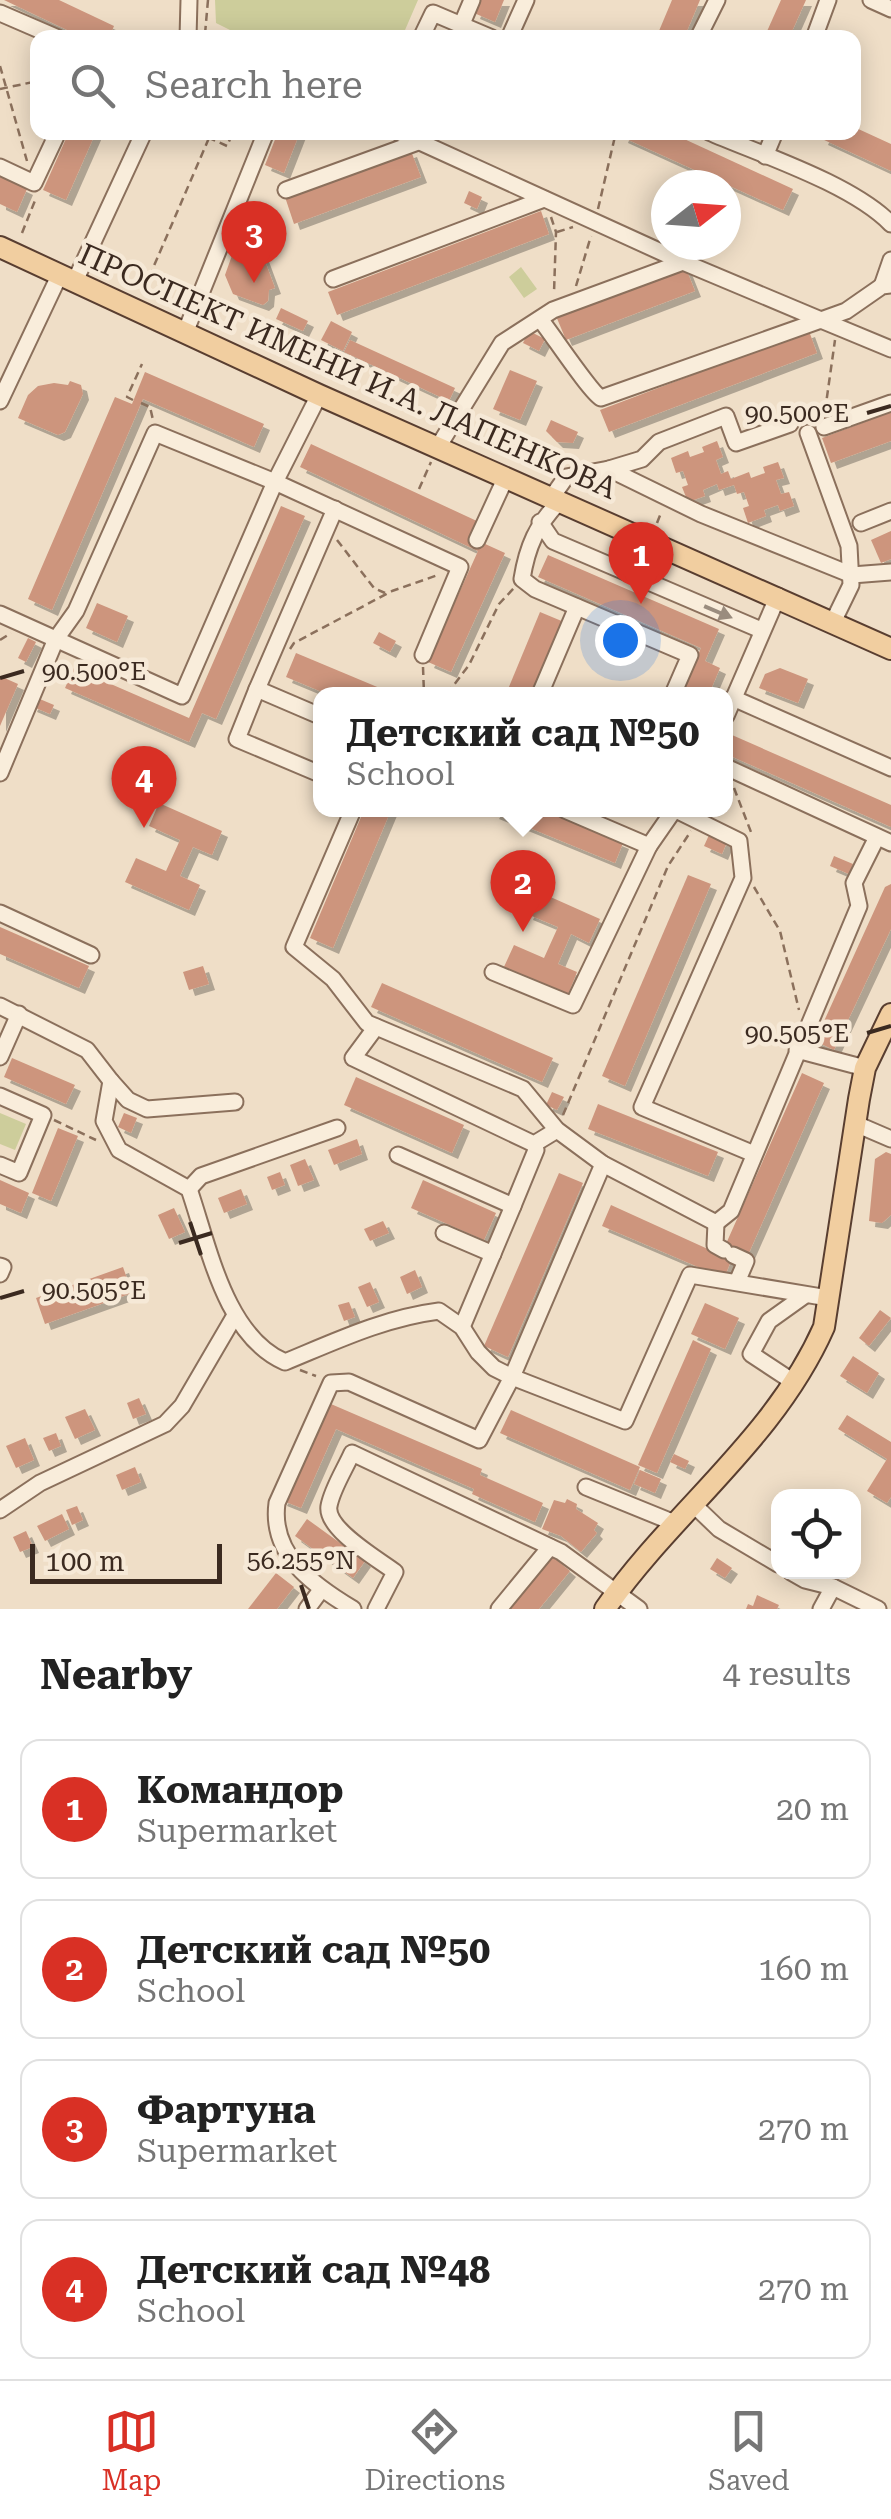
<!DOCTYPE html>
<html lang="en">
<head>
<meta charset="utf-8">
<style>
  body { margin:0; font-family:"Roboto Serif",serif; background:#f6f6f6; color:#222 }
  .controls { position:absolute; right:30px; bottom:30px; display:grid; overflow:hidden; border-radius:20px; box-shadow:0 5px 25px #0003 }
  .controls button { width:90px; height:90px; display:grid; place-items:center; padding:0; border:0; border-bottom:2px solid #e0e0e0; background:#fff; color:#222; font:50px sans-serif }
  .compass { position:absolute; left:651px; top:170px; width:90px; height:90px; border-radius:50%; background:#fff; box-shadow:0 5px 25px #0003; rotate:73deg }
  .scale { position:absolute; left:30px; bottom:25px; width:192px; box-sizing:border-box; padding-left:10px; border:5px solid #3b2a20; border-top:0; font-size:28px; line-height:35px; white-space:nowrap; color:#3b2a20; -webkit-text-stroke:8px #f6e9d7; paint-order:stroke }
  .you { position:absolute; left:620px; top:640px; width:35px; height:35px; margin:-25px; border:8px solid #fff; border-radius:50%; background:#1a73e8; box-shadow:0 0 0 15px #1a73e833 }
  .badge { display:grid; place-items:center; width:65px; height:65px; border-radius:50%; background:#d93025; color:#fff; font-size:32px; font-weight:700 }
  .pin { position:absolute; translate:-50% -82px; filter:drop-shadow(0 2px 5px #0008) }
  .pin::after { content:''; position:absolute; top:52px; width:35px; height:30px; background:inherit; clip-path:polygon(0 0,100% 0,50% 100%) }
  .popup { position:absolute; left:313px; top:687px; width:420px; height:130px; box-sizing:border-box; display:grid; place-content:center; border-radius:20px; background:#fff; filter:drop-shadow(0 2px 8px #0005); font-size:32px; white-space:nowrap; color:#767676 }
  .popup b { font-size:38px; color:#222 }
  .popup::after { content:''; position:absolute; left:50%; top:100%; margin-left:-20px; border:20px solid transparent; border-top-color:#fff }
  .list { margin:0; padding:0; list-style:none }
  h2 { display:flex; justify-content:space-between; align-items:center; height:130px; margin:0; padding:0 40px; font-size:42px }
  h2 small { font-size:32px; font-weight:400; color:#767676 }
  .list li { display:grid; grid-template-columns:65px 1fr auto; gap:30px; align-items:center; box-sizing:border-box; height:140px; margin:0 20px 20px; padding:0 20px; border:2px solid #e0e0e0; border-radius:20px }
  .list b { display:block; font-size:38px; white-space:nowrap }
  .list p { margin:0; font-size:32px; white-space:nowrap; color:#767676 }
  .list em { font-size:32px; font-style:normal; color:#767676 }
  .icon { flex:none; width:55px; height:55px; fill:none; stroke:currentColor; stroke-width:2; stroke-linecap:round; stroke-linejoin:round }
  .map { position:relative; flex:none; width:891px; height:1609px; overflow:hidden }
  .search { position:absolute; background:#fff; box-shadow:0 5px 25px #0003; left:30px; right:30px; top:30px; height:110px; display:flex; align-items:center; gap:25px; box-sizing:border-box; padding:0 35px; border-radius:20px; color:#767676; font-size:38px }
  .sheet { height:770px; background:#fff }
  nav { display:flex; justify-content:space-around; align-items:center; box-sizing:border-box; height:140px; border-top:2px solid #e0e0e0; background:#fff; font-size:28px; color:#767676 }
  nav a { display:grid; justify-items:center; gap:5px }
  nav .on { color:#d93025 }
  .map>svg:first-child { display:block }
</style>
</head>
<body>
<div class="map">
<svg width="891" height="1609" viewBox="0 0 891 1609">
  <defs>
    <filter id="shadow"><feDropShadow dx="6" dy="6" stdDeviation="0" flood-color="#0004"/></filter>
  </defs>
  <rect width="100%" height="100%" fill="#efdec7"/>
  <g fill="#cdcd9b">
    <polygon points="215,0 418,0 402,37 276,38 265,31 246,38 216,23"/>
    <polygon points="521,267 537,289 524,298 509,277"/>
    <polygon points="0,1113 26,1124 15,1150 0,1144"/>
  </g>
  <g fill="#cd957d" filter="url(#shadow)">
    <polygon points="4,0 59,0 114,26 109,38 84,38"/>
    <polygon points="479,0 504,0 495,22 474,13"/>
    <polygon points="672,0 700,0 684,38 656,38"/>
    <polygon points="781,0 806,0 789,38 764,38"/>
    <polygon points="854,127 891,144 891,171 822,139 825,132 854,132"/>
    <polygon points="69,132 96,132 66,200 43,190"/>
    <polygon points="278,132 300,132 284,173 265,165"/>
    <polygon points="624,132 669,132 793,189 783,210 622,137"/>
    <polygon points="411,151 421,177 294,224 285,197"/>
    <polygon points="0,176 27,189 17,212 0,204"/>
    <polygon points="469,191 482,197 477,209 464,203"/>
    <polygon points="256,209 276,218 263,245 244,236"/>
    <polygon points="541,211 549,234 337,315 328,292"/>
    <polygon points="235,247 242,255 251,257 262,253 275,288 269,290 268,301 263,305 233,294 230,287 225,275"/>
    <polygon points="685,266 695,291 566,340 556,316"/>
    <polygon points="281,308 308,321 303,331 276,319"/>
    <polygon points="331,321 352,332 343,351 321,340"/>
    <polygon points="529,331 545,339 539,351 523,343"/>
    <polygon points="809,331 817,353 609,432 600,410"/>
    <polygon points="350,340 455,388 449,401 344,352"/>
    <polygon points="510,370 537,381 520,420 493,409"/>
    <polygon points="145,372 264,424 254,447 143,399 52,610 28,599 115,397 132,404"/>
    <polygon points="70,381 81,385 83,394 65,432 58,435 18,418 28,395 38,386 54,383 68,385"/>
    <polygon points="891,412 891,441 831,463 822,438"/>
    <polygon points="551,420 578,432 573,443 557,442 546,431"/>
    <polygon points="717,441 723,457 716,460 721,474 728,471 731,479 749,472 751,478 765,473 763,467 778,462 784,478 776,480 781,494 789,492 794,506 780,511 778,505 764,510 766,516 748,523 743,508 749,506 744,492 737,494 734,485 719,490 717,484 703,490 705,496 688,502 682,487 688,485 683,471 676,473 671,458 688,451 690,457 704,452 702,447"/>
    <polygon points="311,444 479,522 472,538 505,553 451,672 428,662 478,551 300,467"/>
    <polygon points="281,506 305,516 216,719 202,713 189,742 65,688 74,668 189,718"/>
    <polygon points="891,531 891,559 881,563 871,540"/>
    <polygon points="548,555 719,629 705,661 720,668 709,694 680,694 701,648 538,577"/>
    <polygon points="97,603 128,616 117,642 86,628"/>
    <polygon points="540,612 564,622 533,694 506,694"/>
    <polygon points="379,632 396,641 390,652 373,643"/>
    <polygon points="28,638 36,642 26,662 18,658"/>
    <polygon points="296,653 394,694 327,694 286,677"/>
    <polygon points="780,668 808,679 798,703 759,688 765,674"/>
    <polygon points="0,676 18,684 0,726"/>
    <polygon points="35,697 54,705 50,714 31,706"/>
    <polygon points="732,735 891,805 891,827 726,754"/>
    <polygon points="159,803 222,831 212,855 193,847 180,876 200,885 189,910 125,882 136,858 166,871 180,840 149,826"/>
    <polygon points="364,810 391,810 333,948 310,938"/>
    <polygon points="495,810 544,810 623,843 615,863 493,813"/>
    <polygon points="709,835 727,842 722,854 704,846"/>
    <polygon points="834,856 853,864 849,874 830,866"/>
    <polygon points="688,875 711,884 625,1086 602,1076"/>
    <polygon points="891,884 891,929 834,1050 815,1041 885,887"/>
    <polygon points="537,891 600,919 589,943 571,934 558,964 577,972 567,997 503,969 514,945 544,958 558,927 527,914"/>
    <polygon points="0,927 89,966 79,988 0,954"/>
    <polygon points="203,966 209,984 189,990 183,972"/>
    <polygon points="382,983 553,1058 542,1082 371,1007"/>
    <polygon points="12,1058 75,1085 66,1104 4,1077"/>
    <polygon points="802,1073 824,1083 748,1255 736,1249 724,1278 602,1226 611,1205 721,1255"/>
    <polygon points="356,1077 464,1125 452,1153 344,1105"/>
    <polygon points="552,1092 564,1097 557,1110 546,1105"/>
    <polygon points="598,1104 718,1152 708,1176 588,1129"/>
    <polygon points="124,1113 137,1118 131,1133 118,1127"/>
    <polygon points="58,1128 78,1136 51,1201 32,1193"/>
    <polygon points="357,1139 362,1154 334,1165 328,1150"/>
    <polygon points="886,1152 891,1154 891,1215 882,1223 869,1221 875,1159"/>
    <polygon points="305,1159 314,1180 298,1186 290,1165"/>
    <polygon points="280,1172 285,1185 272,1190 267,1177"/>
    <polygon points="559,1173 583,1183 508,1357 484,1346"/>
    <polygon points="0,1180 29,1193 21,1213 0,1204"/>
    <polygon points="423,1180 496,1213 484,1240 411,1208"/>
    <polygon points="241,1189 247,1204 224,1213 218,1198"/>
    <polygon points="174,1208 185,1232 169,1239 158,1215"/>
    <polygon points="383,1221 389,1233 370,1241 364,1229"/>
    <polygon points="123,1267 132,1293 45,1324 36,1298"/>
    <polygon points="415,1270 422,1287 407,1294 400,1277"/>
    <polygon points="370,1282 379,1302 367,1307 358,1287"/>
    <polygon points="349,1302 355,1317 344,1321 338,1305"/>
    <polygon points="705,1303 739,1318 725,1349 691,1334"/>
    <polygon points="880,1310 891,1318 869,1346 859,1338"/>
    <polygon points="693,1340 711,1349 657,1473 638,1465"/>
    <polygon points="853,1356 879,1373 867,1393 840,1376"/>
    <polygon points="139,1398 146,1414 133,1419 127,1403"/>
    <polygon points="324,1401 482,1469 480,1475 543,1503 535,1522 472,1494 474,1489 336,1429 301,1508 281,1500"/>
    <polygon points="85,1409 95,1430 75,1439 65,1417"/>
    <polygon points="511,1410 640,1467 630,1490 500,1433"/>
    <polygon points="847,1415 891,1442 891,1497 887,1503 867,1491 887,1459 838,1429"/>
    <polygon points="56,1433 61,1446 49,1451 43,1438"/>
    <polygon points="25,1438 34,1460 16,1468 6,1446"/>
    <polygon points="674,1454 689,1461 685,1469 670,1462"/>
    <polygon points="135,1467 141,1482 122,1490 116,1475"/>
    <polygon points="640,1470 661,1479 655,1493 634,1484"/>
    <polygon points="567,1499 577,1504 576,1509 598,1523 594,1530 597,1533 581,1552 561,1536 542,1529 554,1500 565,1503"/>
    <polygon points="77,1506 83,1520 72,1525 66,1510"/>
    <polygon points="62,1514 69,1529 45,1541 37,1526"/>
    <polygon points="307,1519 365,1561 353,1578 295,1536"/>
    <polygon points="26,1531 33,1547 20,1552 13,1537"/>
    <polygon points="553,1557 570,1571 539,1609 510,1609"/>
    <polygon points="717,1558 732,1568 725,1578 710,1569"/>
    <polygon points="276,1573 294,1587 277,1609 248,1609"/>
    <polygon points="757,1595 779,1605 777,1609 746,1609 748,1604 753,1606"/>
  </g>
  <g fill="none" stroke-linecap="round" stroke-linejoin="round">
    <defs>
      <g id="minor">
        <polyline points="871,0 891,9"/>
        <polyline points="0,13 58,38"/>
        <polyline points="461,26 472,0"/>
        <polyline points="188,38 189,0"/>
        <polyline points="421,38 433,13 492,38"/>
        <polyline points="509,38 526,0"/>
        <polyline points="698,38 717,0"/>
        <polyline points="814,38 828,0"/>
        <polyline points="398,132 683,262 821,320 846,311 882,286 891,285"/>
        <path d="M709,132C762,155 852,184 891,224"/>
        <polyline points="765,156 775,132"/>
        <polyline points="0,167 34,183 58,132"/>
        <polyline points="286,190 418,142"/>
        <polyline points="333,279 544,199"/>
        <polyline points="75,281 144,132"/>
        <polyline points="882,286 891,260"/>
        <path d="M540,319C552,334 591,393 601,398L821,320L891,349"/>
        <polyline points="185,333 266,132"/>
        <polyline points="0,401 60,274"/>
        <polyline points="824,427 891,403"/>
        <polyline points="808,433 849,546 851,585 833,622"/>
        <polyline points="438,447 502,343 553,310 683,262"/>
        <polyline points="609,469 642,459 659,442 726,416 736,443 790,424"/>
        <polyline points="552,497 566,477 609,469 701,514 852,575 891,572"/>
        <path d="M560,501C537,524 527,547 522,579L535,589L690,655L673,694"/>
        <polyline points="540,522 553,541 761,630"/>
        <polyline points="861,523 891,511"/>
        <polyline points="477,540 506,477"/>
        <polyline points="0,614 182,696 275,482 319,395"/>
        <polyline points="257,689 237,739 320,774"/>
        <polyline points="540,694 577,607"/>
        <polyline points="733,698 891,768"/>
        <polyline points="320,716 257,689 335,509"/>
        <polyline points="726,716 778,596"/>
        <polyline points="726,767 891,843"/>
        <polyline points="0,773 56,639 76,611 155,433 275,482 460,567 423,655"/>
        <polyline points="353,810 294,947 333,979 367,1023 523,1089 557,1130 603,1164 716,1223 731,1211 859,906 854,883 877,837"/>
        <polyline points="565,810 649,846 674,810"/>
        <polyline points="676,810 739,841 743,878 642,1107 754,1154"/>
        <polyline points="0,913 91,955"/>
        <polyline points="493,972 573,1005 649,846"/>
        <path d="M0,1006L87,1050L111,1081L104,1121L119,1150L189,1189C209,1247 225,1336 285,1362C336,1341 384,1318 439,1311L462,1327L478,1352L494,1368L512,1377L479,1440L349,1382L331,1383L277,1503C270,1555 313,1585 353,1609"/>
        <polyline points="376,1027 353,1058 534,1144 557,1130"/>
        <polyline points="797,1050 865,1068"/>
        <polyline points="0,1057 19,1014"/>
        <polyline points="111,1081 128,1100 147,1109 235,1102"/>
        <polyline points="0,1096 43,1115 19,1173 0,1165"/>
        <polyline points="856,1124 891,1139"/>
        <polyline points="398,1155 513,1206 536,1150 534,1144"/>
        <polyline points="603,1164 512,1377 625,1421 690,1275 828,1298"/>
        <polyline points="189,1189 201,1176 337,1128"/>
        <polyline points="716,1223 715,1245 724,1250"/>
        <polyline points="444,1233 493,1254"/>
        <polyline points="733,1255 746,1261 737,1282"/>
        <polyline points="0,1266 3,1267 0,1274"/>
        <polyline points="462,1327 513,1206"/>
        <polyline points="795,1383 751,1354 769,1321 804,1296"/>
        <polyline points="586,1487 677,1524"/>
        <polyline points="694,1505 719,1529 778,1564"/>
        <polyline points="0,1510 40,1483 165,1424 182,1406 234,1317"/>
        <polyline points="791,1572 805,1580 833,1587 878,1609"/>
        <polyline points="307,1609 321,1590"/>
        <path d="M376,1609L395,1572C378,1559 325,1529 329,1506C332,1489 345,1469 352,1453L561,1552L639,1609"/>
        <polyline points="499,1609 550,1547"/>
        <polyline points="821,1609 833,1587"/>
      </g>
      <g id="major">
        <polyline points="0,247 319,395 891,649"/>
        <path d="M605,1609C674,1510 774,1440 824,1327L859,1099L865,1068L891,1014"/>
      </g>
    </defs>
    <use href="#minor" stroke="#8b705c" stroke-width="19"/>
    <use href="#major" stroke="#593e30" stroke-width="24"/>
    <g stroke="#8b705c" stroke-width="2.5" stroke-dasharray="8 5" stroke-linecap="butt">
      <polyline points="208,0 205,34 213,38"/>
      <polyline points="159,38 172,33"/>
      <polyline points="0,66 27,161"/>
      <polyline points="0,89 38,81"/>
      <polyline points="196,132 227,146 233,132"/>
      <polyline points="598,209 616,132"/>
      <polyline points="551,217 556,232 554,293"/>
      <polyline points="557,232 573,227"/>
      <polyline points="22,233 36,198"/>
      <polyline points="576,286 591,236"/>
      <polyline points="144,289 209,138"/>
      <polyline points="133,400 127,397 142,364"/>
      <polyline points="141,403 150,407 153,420"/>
      <polyline points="825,411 835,340"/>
      <polyline points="419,489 431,462"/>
      <polyline points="657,523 661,513"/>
      <polyline points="337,540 374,588 385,593"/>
      <polyline points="0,640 11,633"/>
      <polyline points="290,649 294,643 392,591 438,575"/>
      <polyline points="423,667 424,694"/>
      <polyline points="447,694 469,665 499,604 514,588"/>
      <polyline points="734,788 751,832"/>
      <polyline points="754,887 780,931 799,1010"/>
      <polyline points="563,1115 668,866 691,831"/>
      <polyline points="54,1120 96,1140"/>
      <polyline points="300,1370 316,1376"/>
    </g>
    <use href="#minor" stroke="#f9eddb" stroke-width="15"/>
    <use href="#major" stroke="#f1cea0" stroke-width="20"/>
  </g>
  <defs><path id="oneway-solid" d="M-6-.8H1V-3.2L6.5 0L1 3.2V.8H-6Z" transform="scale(2.5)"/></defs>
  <use fill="#9a8c7e" href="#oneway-solid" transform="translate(718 612) rotate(23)"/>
  <path fill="none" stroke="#3b2a20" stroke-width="4" d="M867,413L891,406M0,678L24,671M867,1033L891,1026M190,1222L201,1255M179,1243L212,1233M0,1298L24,1291M301,1585L309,1609"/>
  <g text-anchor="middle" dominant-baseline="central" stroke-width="9" stroke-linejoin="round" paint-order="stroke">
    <g font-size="30" fill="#3b2a20" stroke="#f6e9d7">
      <text transform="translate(348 371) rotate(24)">ПРОСПЕКТ ИМЕНИ И.А. ЛАПЕНКОВА</text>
    </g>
  </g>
  <g font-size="25" text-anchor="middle" fill="#3b2a20" stroke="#f6e9d7" stroke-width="9" stroke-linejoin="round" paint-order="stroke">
    <text x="797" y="422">90.500°E</text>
    <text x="94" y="680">90.500°E</text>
    <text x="797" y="1042">90.505°E</text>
    <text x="94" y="1299">90.505°E</text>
    <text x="301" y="1569">56.255°N</text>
  </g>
</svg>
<div class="controls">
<button><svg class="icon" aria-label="locate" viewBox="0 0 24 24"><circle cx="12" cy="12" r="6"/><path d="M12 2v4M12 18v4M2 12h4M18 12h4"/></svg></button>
</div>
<svg class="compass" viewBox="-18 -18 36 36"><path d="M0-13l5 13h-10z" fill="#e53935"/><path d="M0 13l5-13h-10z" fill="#767676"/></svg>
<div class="scale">100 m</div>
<div class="you"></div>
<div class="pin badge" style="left:641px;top:604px">1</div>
<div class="pin badge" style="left:523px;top:932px">2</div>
<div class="popup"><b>Детский сад №50</b>School</div>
<div class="pin badge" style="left:254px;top:283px">3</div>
<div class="pin badge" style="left:144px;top:828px">4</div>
<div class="search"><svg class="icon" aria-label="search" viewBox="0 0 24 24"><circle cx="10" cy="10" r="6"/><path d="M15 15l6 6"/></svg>Search here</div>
</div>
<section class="sheet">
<h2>Nearby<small>4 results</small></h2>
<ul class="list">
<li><span class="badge">1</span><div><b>Командор</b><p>Supermarket</p></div><em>20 m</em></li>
<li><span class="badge">2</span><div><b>Детский сад №50</b><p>School</p></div><em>160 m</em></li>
<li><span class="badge">3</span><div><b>Фартуна</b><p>Supermarket</p></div><em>270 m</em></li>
<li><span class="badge">4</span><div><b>Детский сад №48</b><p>School</p></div><em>270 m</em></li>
</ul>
</section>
<nav>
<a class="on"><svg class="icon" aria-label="map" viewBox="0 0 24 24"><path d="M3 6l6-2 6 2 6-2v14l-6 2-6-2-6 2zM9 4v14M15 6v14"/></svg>Map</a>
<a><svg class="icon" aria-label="directions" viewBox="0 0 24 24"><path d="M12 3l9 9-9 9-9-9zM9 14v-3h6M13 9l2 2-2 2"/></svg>Directions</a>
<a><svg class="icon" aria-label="saved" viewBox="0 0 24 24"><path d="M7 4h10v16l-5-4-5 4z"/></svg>Saved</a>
</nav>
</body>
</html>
